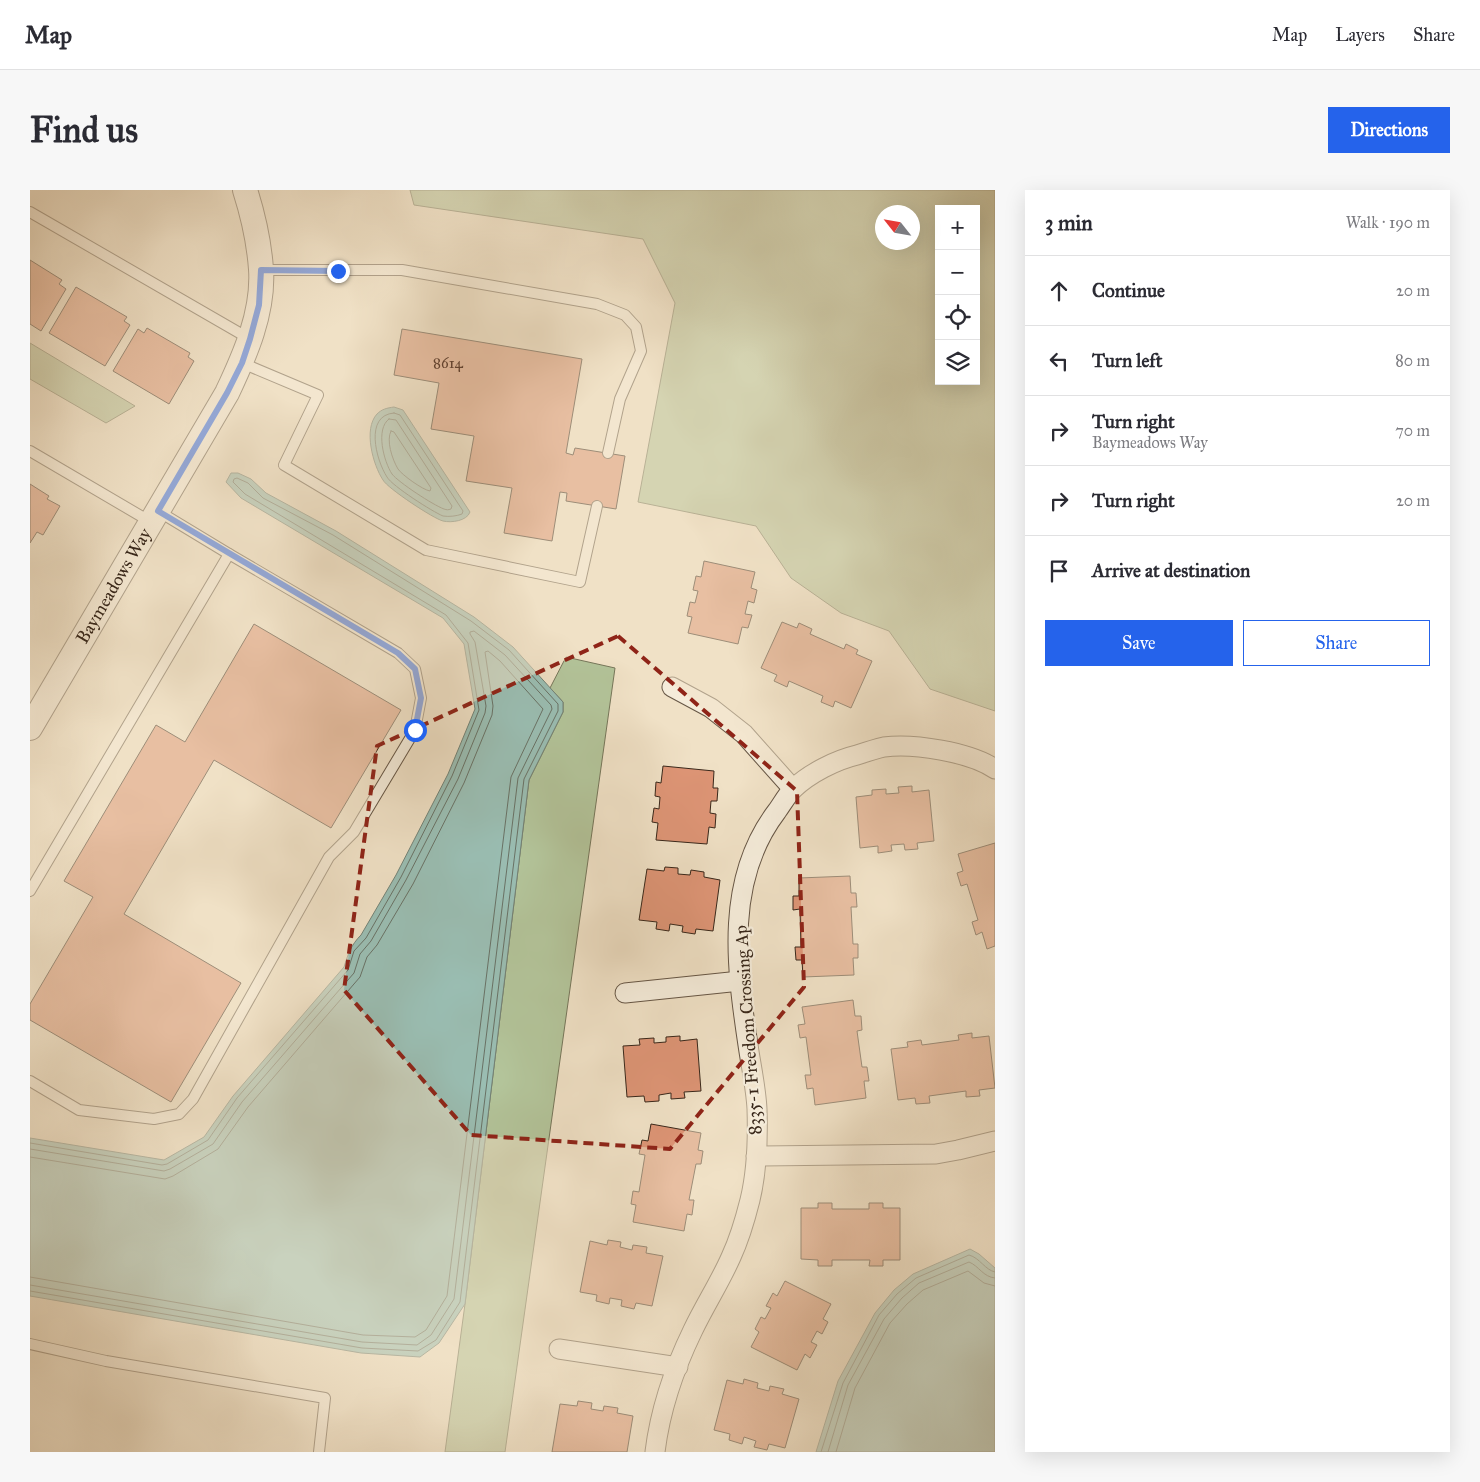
<!DOCTYPE html>
<html lang="en">
<head>
<meta charset="utf-8">
<style>
  body { margin:0; font-family:"IM FELL Great Primer",serif; background:#f7f7f7; color:#2b2b33 }
  .controls { position:absolute; right:15px; top:15px; display:grid; overflow:hidden; border-radius:0px; box-shadow:0 5px 20px #0002 }
  .controls button { width:45px; height:45px; display:grid; place-items:center; padding:0; border:0; border-bottom:1px solid #e1e1e2; background:#fff; color:#2b2b33; font:25px sans-serif }
  .compass { position:absolute; left:845px; top:15px; width:45px; height:45px; border-radius:50%; background:#fff; box-shadow:0 5px 20px #0002; rotate:301deg }
  .stop { position:absolute; width:15px; height:15px; margin:-11px; border:4px solid #2563eb; border-radius:50%; background:#fff }
  .stop.end { background:#2563eb; border-color:#fff; box-shadow:0 1px 5px #0008 }
  .list { margin:0; padding:0; list-style:none }
  h2 { display:flex; justify-content:space-between; align-items:center; height:65px; margin:0; padding:0 20px; font-size:21px }
  h2 small { font-size:16px; font-weight:400; color:#7c7c81 }
  .list li { display:grid; grid-template-columns:32px 1fr auto; gap:15px; align-items:center; box-sizing:border-box; height:70px; padding:0 20px; border-top:1px solid #e1e1e2 }
  .list b { display:block; font-size:19px; white-space:nowrap }
  .list p { margin:0; font-size:16px; white-space:nowrap; color:#7c7c81 }
  .list em { font-size:16px; font-style:normal; color:#7c7c81 }
  .actions { display:flex; gap:10px; padding:15px 20px }
  .actions a { flex:1; padding:11px 0; border:1px solid #2563eb; border-radius:0px; text-align:center; font-size:18px; color:#2563eb }
  .actions .main { background:#2563eb; color:#fff }
  .icon { flex:none; width:28px; height:28px; fill:none; stroke:currentColor; stroke-width:2; stroke-linecap:round; stroke-linejoin:round }
  .map { position:relative; flex:none; width:965px; height:1262px; overflow:hidden; border-radius:0px }
  header { display:flex; align-items:center; gap:30px; box-sizing:border-box; height:70px; padding:0 25px; background:#fff; border-bottom:1px solid #e1e1e2 }
  header strong { font-size:24px }
  nav { display:flex; gap:28px; margin-inline-start:auto; font-size:18px }
  .intro { display:flex; align-items:center; justify-content:space-between; box-sizing:border-box; height:120px; padding:0 30px }
  h1 { margin:0; font-size:35px }
  .button { padding:12px 22px; border-radius:0px; background:#2563eb; color:#fff; font-size:18px; font-weight:700 }
  main { display:flex; gap:30px; padding:0 30px }
  aside { flex:1; background:#fff; border-radius:0px; box-shadow:0 5px 20px #0002 }
  .map>svg:first-child { display:block }
</style>
</head>
<body>
<header>
<strong>Map</strong>
<nav><a>Map</a><a>Layers</a><a>Share</a></nav>
</header>
<div class="intro"><h1>Find us</h1><a class="button">Directions</a></div>
<main>
<div class="map">
<svg width="965" height="1262" viewBox="0 0 965 1262">
  <rect width="100%" height="100%" fill="#f0e1c6"/>
  <filter id="stains"><feTurbulence type="fractalNoise" baseFrequency=".004" numOctaves="4"/><feColorMatrix values="0 0 0 0 .2 0 0 0 0 .09 0 0 0 0 .02 0 0 0 .5 -.17"/></filter>
  <radialGradient id="worn" r=".72"><stop offset=".6" stop-color="#630" stop-opacity="0"/><stop offset="1" stop-color="#630" stop-opacity=".3"/></radialGradient>
  <g fill="#b3c49a" stroke="#76765a" fill-rule="evenodd">
    <path d="M380,0H965V521L900,499L859,441L811,423L761,388L726,336L608,312L645,113L613,49L384,15ZM909,19H946V191H909ZM882,22V52H852V22Z"/>
    <polygon points="0,153 105,216 76,233 0,189"/>
    <polygon points="536,467 585,478 475,1262 415,1262 435,1114 499,590 533,522 533,512 520,498"/>
  </g>
  <g fill="#9abeb3" stroke="#738276">
    <path d="M364,217L373,220L440,322C437,331 421,333 413,331C404,329 357,298 353,290C343,275 333,239 347,224C352,219 357,218 364,217Z"/>
    <path d="M201,283H208L221,289L236,303L306,341L444,427L483,457L533,512V522L499,590L435,1114L409,1153L390,1167L331,1163L0,1106V948L134,970L174,947L203,906L314,777C318,764 321,755 331,745L366,685L418,584L445,519L434,454L413,428L211,308L196,292Z"/>
    <polygon points="940,1059 949,1064 965,1078 965,1262 786,1262 808,1191 845,1123 864,1100 883,1084"/>
  </g>
  <g fill="none" stroke-linecap="round" stroke-linejoin="round">
    <g stroke="#697266" stroke-width="1">
      <path d="M364,223L370,225L433,321L432,324C427,326 419,327 413,326C403,322 362,296 357,287C346,270 334,225 364,223Z"/>
      <path d="M359,229L366,230L422,316L421,319C418,320 417,320 414,319C403,315 368,292 362,284C354,272 345,239 359,229Z"/>
      <path d="M361,241L364,242L401,298L400,301C393,300 372,285 368,279C362,269 356,250 361,241Z"/>
      <polyline points="0,953 132,975 137,974 178,950 207,908 318,780 324,761 336,748 371,687 422,586 449,520 438,453 416,425 215,304 203,292 204,289 207,288 218,293 233,308 303,345 441,431 479,460 528,514 528,521 494,589 430,1112 406,1150 388,1161 332,1158 0,1101"/>
      <polyline points="0,959 134,981 140,979 183,954 212,912 324,783 330,764 341,751 376,690 428,589 455,523 456,516 445,452 440,444 440,442 444,441 475,465 521,515 522,519 488,588 424,1109 401,1145 387,1155 332,1152 0,1095"/>
      <polyline points="0,967 135,989 143,986 188,959 218,917 330,787 337,767 347,755 383,694 434,593 462,525 463,516 455,462 458,461 470,471 513,519 481,587 417,1106 396,1140 385,1147 333,1145 0,1087"/>
      <path d="M791,1262L813,1193L849,1125L867,1104L886,1088L939,1065C950,1068 955,1080 965,1082"/>
      <path d="M798,1262L818,1195L854,1129L872,1108L889,1093L939,1072C949,1076 953,1087 965,1088"/>
      <polyline points="806,1262 825,1198 860,1133 877,1114 893,1100 938,1081 954,1093 965,1096"/>
    </g>
  </g>
  <g fill="#de9576" stroke="#38271a">
    <polygon points="0,70 32,90 29,94 36,99 11,141 0,134"/>
    <polygon points="46,97 97,127 94,131 100,135 75,176 19,143"/>
    <polygon points="117,138 160,163 158,167 164,171 139,214 83,181 108,139 114,143"/>
    <polygon points="372,139 552,169 536,263 543,265 545,258 595,266 586,319 536,311 537,303 530,302 522,351 474,343 482,298 436,291 444,246 401,239 409,193 364,185"/>
    <polygon points="0,294 19,306 17,309 30,316 13,345 7,342 0,353"/>
    <polygon points="674,371 725,382 721,398 727,400 724,413 718,411 715,424 722,425 718,438 712,437 708,454 658,443 662,427 657,426 660,412 665,413 668,401 663,400 666,386 671,387"/>
    <polygon points="752,432 767,438 769,433 782,439 780,444 814,459 816,454 828,460 826,464 842,471 821,518 805,511 803,517 791,512 793,506 759,491 757,497 744,491 747,485 731,478"/>
    <polygon points="224,434 371,520 301,638 184,570 94,724 211,793 141,912 0,830 0,814 63,707 34,691 126,535 155,552"/>
    <polygon points="633,576 684,581 683,598 688,598 687,611 681,611 680,623 686,624 685,638 679,637 677,654 626,650 628,633 622,632 624,618 629,619 630,607 625,606 626,592 631,593"/>
    <polygon points="882,596 882,602 899,600 904,651 887,653 888,659 875,660 874,654 861,655 862,661 848,663 848,656 830,658 826,607 842,605 842,600 856,599 856,604 869,603 868,597"/>
    <polygon points="965,653 965,756 957,759 952,742 946,745 942,732 948,730 937,694 931,696 927,683 933,681 928,664"/>
    <polygon points="635,677 648,678 648,684 660,685 661,680 674,682 674,687 690,690 683,741 666,739 665,744 652,742 653,736 640,734 639,741 626,739 627,732 609,730 617,679 634,681"/>
    <polygon points="820,686 821,703 826,703 827,717 821,717 823,754 828,754 828,768 823,768 824,785 773,787 772,770 766,770 765,757 771,757 770,719 763,720 763,706 769,706 769,688"/>
    <polygon points="823,810 825,826 831,826 832,840 827,841 832,877 837,877 839,891 834,891 836,908 785,915 783,898 777,899 775,885 781,885 776,847 770,848 768,835 775,834 772,817"/>
    <polygon points="942,843 942,848 959,846 965,898 949,900 950,906 936,907 936,901 899,906 900,913 886,914 885,908 868,910 861,859 878,857 877,852 891,850 892,855 929,850 928,845"/>
    <polygon points="650,846 650,851 667,849 671,901 654,902 655,908 641,909 641,903 629,905 629,911 615,912 614,906 597,907 593,856 610,855 609,849 624,848 624,853 636,852 636,847"/>
    <polygon points="621,934 671,943 668,960 673,961 671,974 666,974 659,1010 664,1010 662,1025 657,1024 654,1041 603,1032 606,1015 601,1014 603,1001 609,1002 615,965 609,964 612,950 618,951"/>
    <polygon points="788,1013 802,1013 802,1019 839,1019 839,1013 853,1013 853,1018 870,1018 870,1070 853,1070 853,1076 839,1076 840,1070 802,1070 802,1076 788,1076 788,1070 771,1069 771,1018 788,1018"/>
    <polygon points="578,1050 591,1052 590,1057 602,1060 603,1055 617,1057 616,1063 633,1066 622,1116 606,1113 604,1119 591,1116 592,1110 580,1108 579,1114 566,1111 567,1105 550,1102 560,1051 577,1055"/>
    <polygon points="755,1091 801,1114 793,1129 798,1132 792,1144 787,1141 781,1152 787,1155 780,1168 775,1164 767,1180 721,1157 729,1142 725,1139 731,1127 735,1129 741,1118 736,1116 743,1103 747,1106"/>
    <polygon points="714,1189 728,1193 727,1198 739,1201 740,1196 754,1199 752,1204 769,1209 755,1258 739,1254 737,1260 724,1257 726,1251 714,1247 712,1254 699,1250 700,1244 684,1240 697,1190 713,1194"/>
    <polygon points="548,1211 562,1213 561,1219 573,1221 574,1216 588,1218 587,1223 603,1226 597,1262 522,1262 530,1214 547,1216"/>
  </g>
  <g fill="none" stroke-linecap="round" stroke-linejoin="round">
    <defs>
      <g id="service">
        <polyline points="0,22 220,149"/>
        <polyline points="231,80 372,80 567,114 595,125 606,137 611,161 590,209 578,263"/>
        <polyline points="212,173 288,205 254,275 396,360 550,392 567,316"/>
        <polyline points="0,261 121,332"/>
        <polyline points="0,701 199,364 128,321"/>
        <polyline points="0,891 49,920 124,929 149,924 163,909 299,667 324,642 385,540 391,508 385,479 368,463 199,364"/>
        <polyline points="0,1154 76,1171 295,1208 289,1262"/>
      </g>
      <g id="minor">
        <polyline points="642,497 681,518 714,544 763,599"/>
        <polyline points="595,803 710,791"/>
        <polyline points="726,966 906,964 928,960 965,951"/>
        <polyline points="529,1159 648,1177"/>
        <path d="M625,1262C630,1221 645,1177 663,1140C675,1115 690,1092 701,1067C708,1052 716,1026 720,1010C727,981 728,949 727,919C726,898 721,876 718,855C706,775 695,689 747,621C752,614 757,605 763,599C780,583 806,570 827,565C836,562 845,559 854,557C883,553 940,562 965,579"/>
      </g>
      <g id="tertiary">
        <path id="s1" d="M0,538L197,203C215,165 234,122 231,79C229,52 223,25 215,0"/>
      </g>
    </defs>
    <use href="#service" stroke="#665645" stroke-width="12"/>
    <use href="#minor" stroke="#665645" stroke-width="21"/>
    <use href="#tertiary" stroke="#665645" stroke-width="26"/>
    <use href="#service" stroke="#f5ecda" stroke-width="10"/>
    <use href="#minor" stroke="#f5ecda" stroke-width="19"/>
    <use href="#tertiary" stroke="#f5ecda" stroke-width="24"/>
  </g>
  <g fill="none" stroke-linecap="round" stroke-linejoin="round">
    <polyline stroke="#2563eb" stroke-width="6" points="308,81 231,80 229,115 220,149 212,173 197,203 128,321 368,463 385,479 391,508 385,540"/>
  </g>
  <path d="M0 0H965V1262H0ZM588,446L767,601L774,797L640,959L441,945L314,800L347,556Z" fill="#f0e1c6" fill-opacity=".55" fill-rule="evenodd"/>
  <path fill="none" stroke="#8f2418" stroke-width="4" stroke-dasharray="10 6" stroke-linejoin="round" d="M588,446L767,601L774,797L640,959L441,945L314,800L347,556Z"/>
  <g text-anchor="middle" dominant-baseline="central" stroke-width="4.5" stroke-linejoin="round" paint-order="stroke">
    <g font-size="15" fill="#624231">
      <text x="418" y="173">8614</text>
    </g>
    <g font-size="18" fill="#38271a" stroke="#f5ecda">
      <text stroke="none"><textPath href="#s1" startOffset="165">Baymeadows Way</textPath></text>
      <text transform="translate(718 840) rotate(-94)">8335-1 Freedom Crossing Ap</text>
    </g>
  </g>
  <rect width="100%" height="100%" filter="url(#stains)"/>
  <rect width="100%" height="100%" fill="url(#worn)"/>
</svg>
<div class="controls">
<button>+</button>
<button>−</button>
<button><svg class="icon" aria-label="locate" viewBox="0 0 24 24"><circle cx="12" cy="12" r="6"/><path d="M12 2v4M12 18v4M2 12h4M18 12h4"/></svg></button>
<button><svg class="icon" aria-label="layers" viewBox="0 0 24 24"><path d="M12 4l9 5-9 5-9-5zM3 14l9 5 9-5"/></svg></button>
</div>
<svg class="compass" viewBox="-18 -18 36 36"><path d="M0-13l5 13h-10z" fill="#e53935"/><path d="M0 13l5-13h-10z" fill="#7c7c81"/></svg>
<div class="stop" style="left:385px;top:540px"></div>
<div class="stop end" style="left:308px;top:81px"></div>
</div>
<aside>
<h2>3 min<small>Walk · 190 m</small></h2>
<ul class="list">
<li><svg class="icon" aria-label="ahead" viewBox="0 0 24 24"><path d="M12 20V5M6 11l6-6 6 6"/></svg><div><b>Continue</b></div><em>20 m</em></li>
<li><svg class="icon" aria-label="left" viewBox="0 0 24 24"><path d="M17 20v-9H6M10 6l-5 5 5 5"/></svg><div><b>Turn left</b></div><em>80 m</em></li>
<li><svg class="icon" aria-label="right" viewBox="0 0 24 24"><path d="M7 20v-9h11M14 6l5 5-5 5"/></svg><div><b>Turn right</b><p>Baymeadows Way</p></div><em>70 m</em></li>
<li><svg class="icon" aria-label="right" viewBox="0 0 24 24"><path d="M7 20v-9h11M14 6l5 5-5 5"/></svg><div><b>Turn right</b></div><em>20 m</em></li>
<li><svg class="icon" aria-label="arrive" viewBox="0 0 24 24"><path d="M6 21V4h12l-3 4 3 4H6"/></svg><div><b>Arrive at destination</b></div></li>
</ul>
<div class="actions"><a class="main">Save</a><a>Share</a></div>
</aside>
</main>
</body>
</html>
